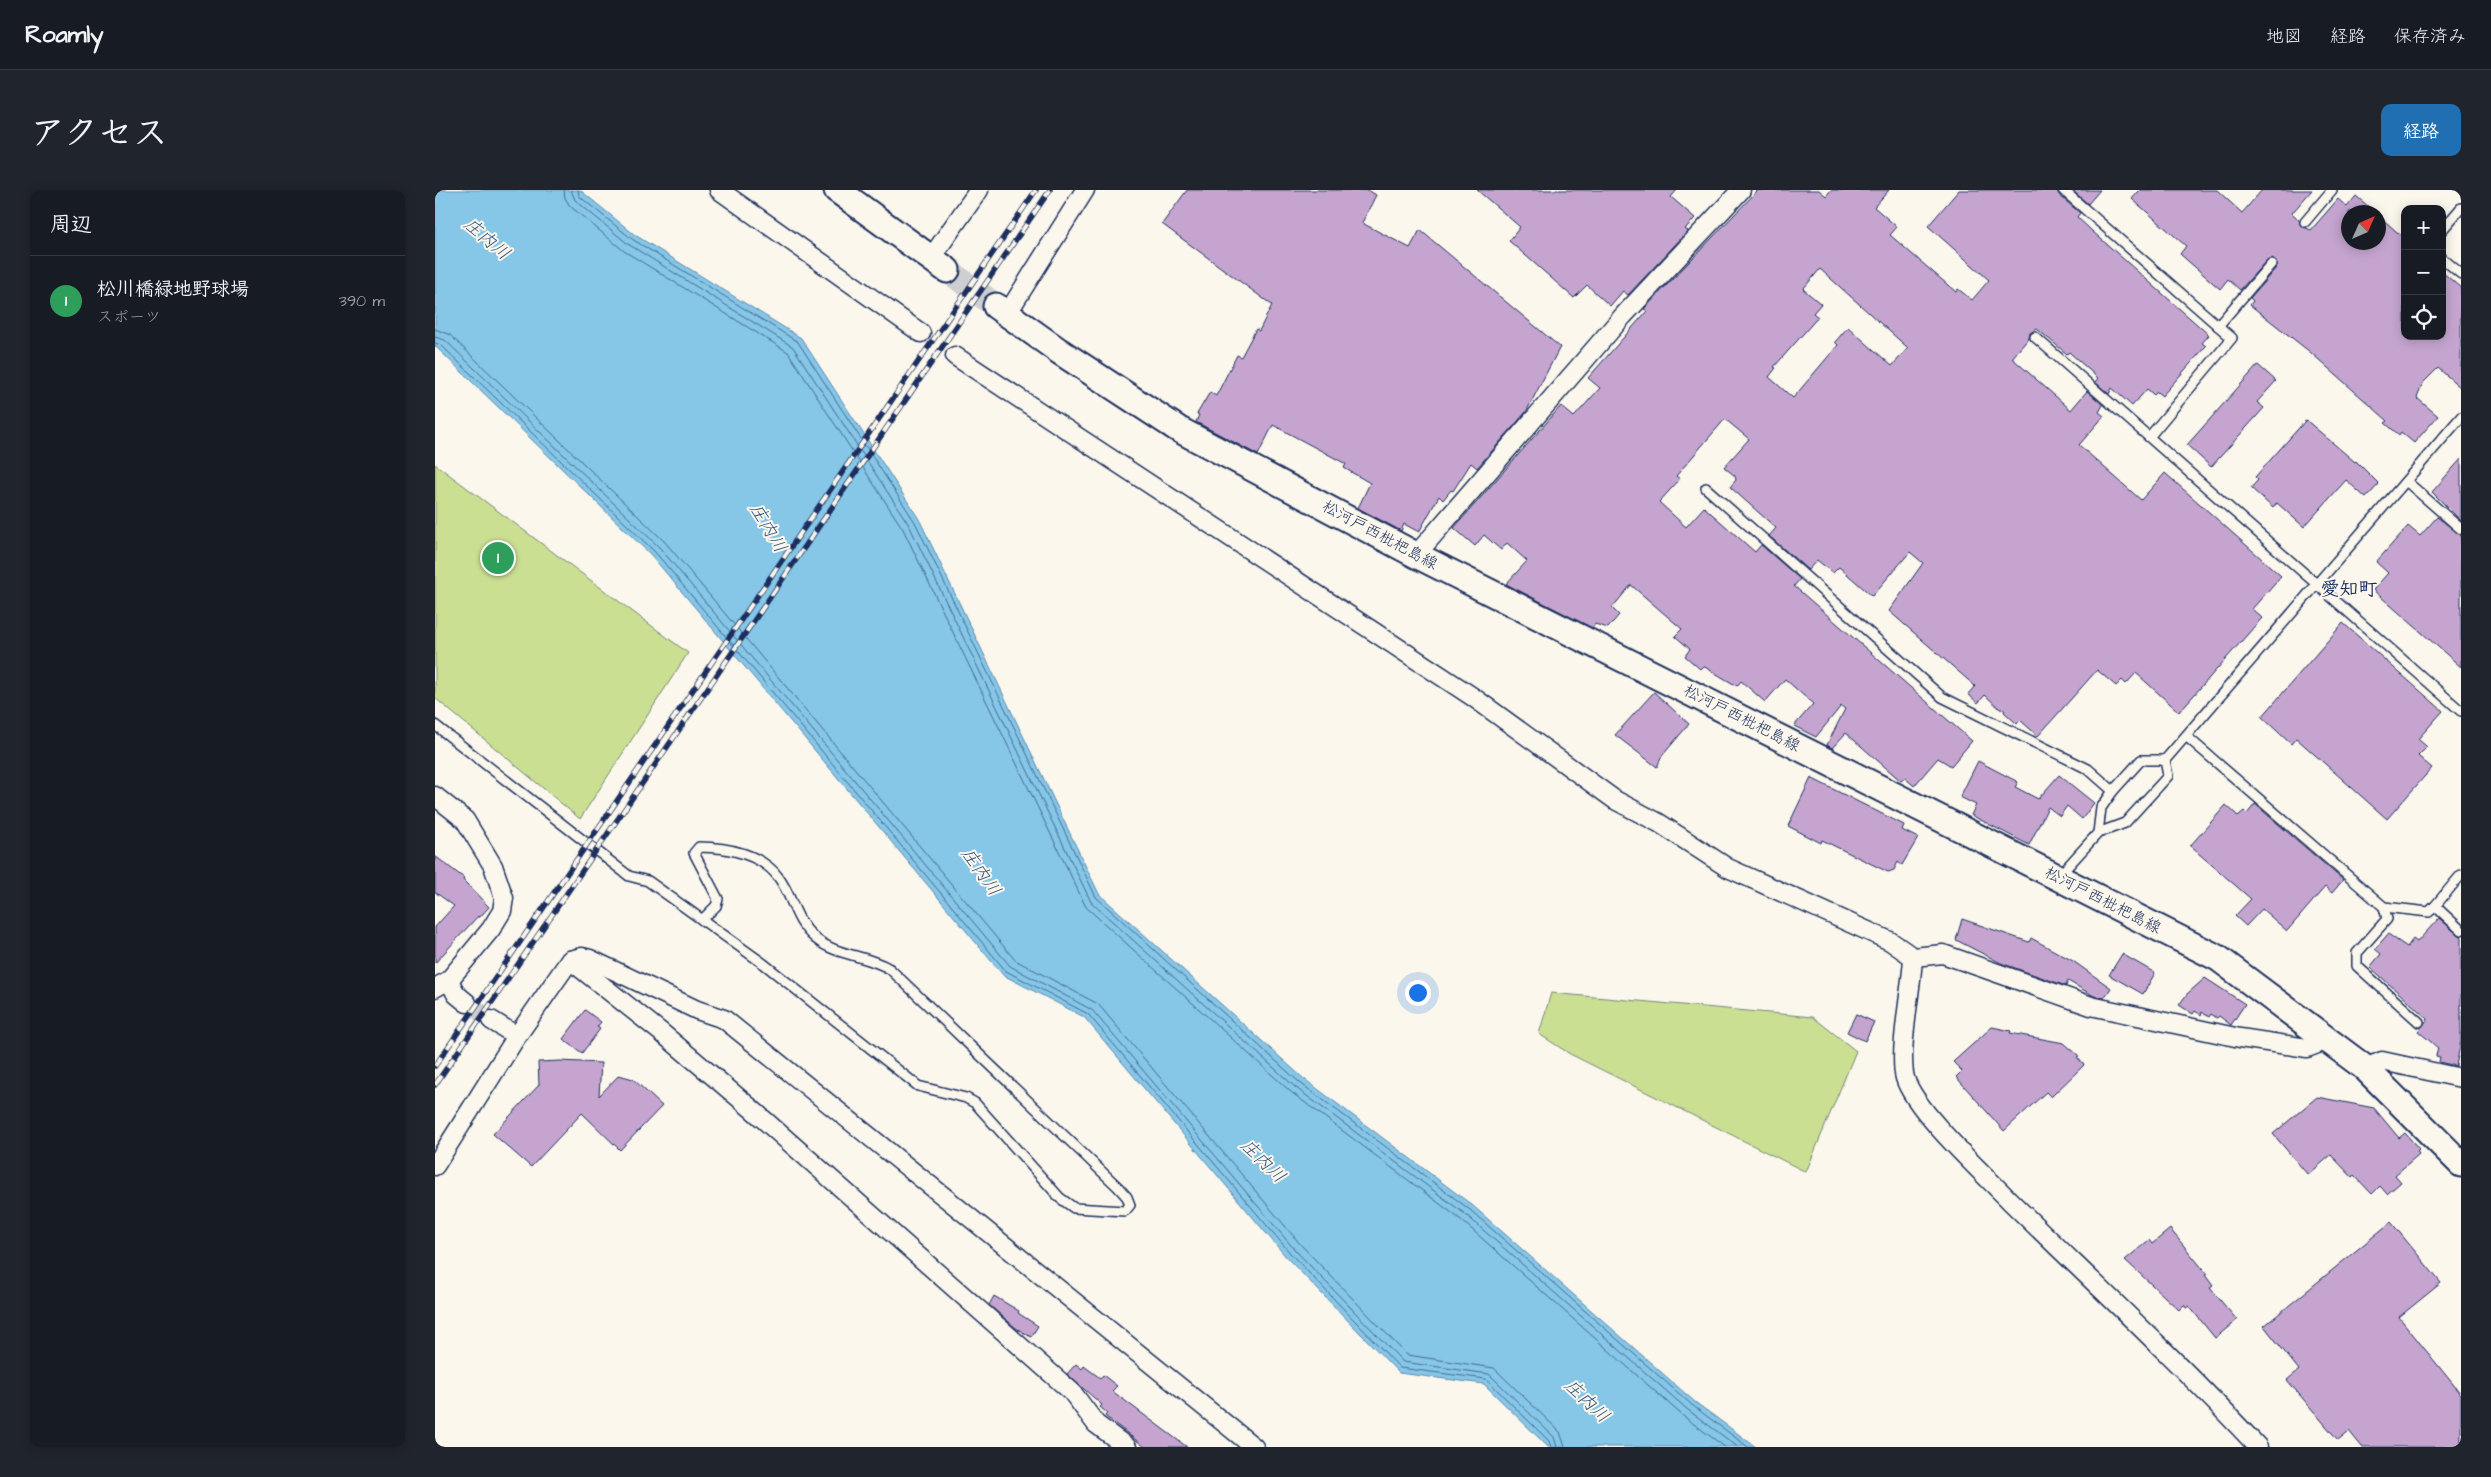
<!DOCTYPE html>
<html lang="ja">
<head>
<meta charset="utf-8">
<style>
  body { margin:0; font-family:"Architects Daughter","Klee One",sans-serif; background:#20242c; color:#f1f3f6 }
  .controls { position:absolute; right:15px; top:15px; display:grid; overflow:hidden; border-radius:10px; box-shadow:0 2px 12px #0003 }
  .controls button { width:45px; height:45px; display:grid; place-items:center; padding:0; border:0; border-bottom:1px solid #363941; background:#171b24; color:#f1f3f6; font:25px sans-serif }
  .compass { position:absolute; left:1906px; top:15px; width:45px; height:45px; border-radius:50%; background:#171b24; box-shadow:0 2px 12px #0003; rotate:45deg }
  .you { position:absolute; left:982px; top:802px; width:18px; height:18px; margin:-12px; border:4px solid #fff; border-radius:50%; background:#1a73e8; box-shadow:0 0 0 8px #1a73e833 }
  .badge { display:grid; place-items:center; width:32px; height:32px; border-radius:50%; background:#1f6fb2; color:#fff; font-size:16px; font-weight:700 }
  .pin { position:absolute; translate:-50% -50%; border:2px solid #fff; box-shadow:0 1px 5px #0006 }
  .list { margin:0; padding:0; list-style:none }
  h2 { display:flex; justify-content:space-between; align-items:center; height:65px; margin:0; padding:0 20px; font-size:21px }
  h2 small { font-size:16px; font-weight:400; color:#9ea1a6 }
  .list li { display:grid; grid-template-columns:32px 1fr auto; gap:15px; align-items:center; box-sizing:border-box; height:90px; padding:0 20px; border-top:1px solid #363941 }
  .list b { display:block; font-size:19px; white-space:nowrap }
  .list p { margin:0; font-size:16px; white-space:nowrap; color:#9ea1a6 }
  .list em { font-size:16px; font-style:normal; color:#9ea1a6 }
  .icon { flex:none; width:28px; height:28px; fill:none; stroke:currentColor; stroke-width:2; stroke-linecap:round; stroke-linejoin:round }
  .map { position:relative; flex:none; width:2026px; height:1257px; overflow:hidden; border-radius:10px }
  header { display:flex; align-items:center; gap:30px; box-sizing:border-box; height:70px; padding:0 25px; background:#171b24; border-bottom:1px solid #363941 }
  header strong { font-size:24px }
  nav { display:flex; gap:28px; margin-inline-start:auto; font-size:18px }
  .intro { display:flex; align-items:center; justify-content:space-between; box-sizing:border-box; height:120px; padding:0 30px }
  h1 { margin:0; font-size:35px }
  .button { padding:12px 22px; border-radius:10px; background:#1f6fb2; color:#fff; font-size:18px; font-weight:700 }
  main { display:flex; gap:30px; padding:0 30px }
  aside { flex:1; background:#171b24; border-radius:10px; box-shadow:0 2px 12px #0003 }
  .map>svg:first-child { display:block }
</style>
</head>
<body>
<header>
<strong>Roamly</strong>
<nav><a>地図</a><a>経路</a><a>保存済み</a></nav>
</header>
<div class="intro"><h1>アクセス</h1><a class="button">経路</a></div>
<main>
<aside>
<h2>周辺<small></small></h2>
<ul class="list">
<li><span class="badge" style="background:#2e9e5b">1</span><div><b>松川橋緑地野球場</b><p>スポーツ</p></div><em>390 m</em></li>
</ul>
</aside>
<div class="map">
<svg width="2026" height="1257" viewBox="0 0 2026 1257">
  <rect width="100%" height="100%" fill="#fbf7ec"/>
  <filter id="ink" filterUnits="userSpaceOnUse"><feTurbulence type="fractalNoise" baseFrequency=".02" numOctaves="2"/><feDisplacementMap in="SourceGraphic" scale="10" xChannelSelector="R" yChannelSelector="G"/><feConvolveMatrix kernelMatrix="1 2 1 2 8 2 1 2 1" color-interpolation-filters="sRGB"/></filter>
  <g filter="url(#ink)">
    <g fill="#cbdf93" stroke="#738778">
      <polygon points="0,274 253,463 145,629 0,508"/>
      <polygon points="1116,803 1378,827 1421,861 1371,982 1135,864 1104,844"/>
    </g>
    <polygon fill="#86c6e7" stroke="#5b8ab0" points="0,0 145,0 200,45 366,148 484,329 664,704 868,888 1037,1015 1260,1212 1321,1257 1113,1257 1049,1194 964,1183 852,1068 649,827 568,785 216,365 0,156"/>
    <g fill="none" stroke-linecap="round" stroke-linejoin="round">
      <g stroke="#466b95" stroke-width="1">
        <polyline points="129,0 130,8 135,16 189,61 353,162 468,339 651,717 856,902 1025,1029 1248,1226 1290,1257"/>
        <polyline points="136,0 140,10 193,54 358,157 474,335 656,712 860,897 1030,1024 1253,1220 1303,1257"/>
        <polyline points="143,0 144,6 197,49 363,152 480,332 661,707 864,892 1034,1019 1257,1215 1313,1257"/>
        <polyline points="0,139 15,145 230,352 580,770 663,814 866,1055 972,1165 1059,1178 1125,1242 1130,1257"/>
        <polyline points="0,147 10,150 225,358 575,776 657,820 860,1060 968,1172 1054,1184 1119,1247 1122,1257"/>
        <polyline points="0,153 6,155 220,362 571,781 653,824 856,1064 965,1178 1051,1189 1114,1251 1116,1257"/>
      </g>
    </g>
    <g fill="#c5a5d0" stroke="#1b2f5e" fill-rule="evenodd">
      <polygon points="752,0 933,0 941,5 927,33 975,58 985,40 1125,157 1091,222 1042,278 1036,273 1018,301 1016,300 1008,310 1004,306 984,342 969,334 966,341 923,318 935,293 909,278 911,274 838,235 823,265 761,232 764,225 762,224 775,202 781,206 802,165 806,167 821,139 824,141 837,115 727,34"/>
      <polygon points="1042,0 1242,0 1236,7 1260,28 1250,39 1253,41 1193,105 1188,101 1175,116 1152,95 1139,108 1074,51 1085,37"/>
      <path d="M1323,0H1384L1391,6L1396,0H1454L1439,17L1462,37L1455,45L1521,102L1523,99L1537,110L1554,90L1493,36L1524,0H1622L1624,5L1645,23L1642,27L1657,41L1774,145L1767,153L1771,156L1727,206L1722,202L1719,205L1712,199L1697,216L1677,198L1674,204L1660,192L1663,188L1634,162L1632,164L1602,139L1595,143L1594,148L1577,168L1636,220L1652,201L1668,215L1664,222L1669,226L1644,255L1706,310L1730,283L1846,386L1817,419L1827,428L1744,522L1701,483L1691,494L1687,490L1681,496L1662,480L1603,546L1585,530L1582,534L1569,522L1570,520L1565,519L1550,505L1543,513L1533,504L1540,496L1454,421L1488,373L1475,362L1437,406L1404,377L1398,383L1382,370L1373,380L1334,346L1341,338L1295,297L1301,290L1300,286L1289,277L1314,249L1290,229L1241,286L1245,289L1224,312L1251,337L1269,317L1320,362L1326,355L1365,389L1359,396L1537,551L1516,576L1503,568L1479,596L1470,588L1466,591L1411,543L1397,558L1392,555L1410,519L1406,516L1381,547L1359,536L1378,514L1350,489L1330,512L1306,491L1302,496L1268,476L1265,479L1250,466L1255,459L1240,446L1247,439L1196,395L1177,418L1184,425L1173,438L1160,434L1157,438L1071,394L1092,371L1072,353L1066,360L1049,345L1040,356L1019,338L1126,216L1139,227L1165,198L1153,188L1212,121L1209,119ZM1385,79L1473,158L1457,176L1413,137L1400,152L1403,155L1358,208L1334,187L1341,178L1339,177L1383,127L1378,123L1386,114L1368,99Z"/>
      <polygon points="1637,0 1665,0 1653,14"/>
      <polygon points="1705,0 1782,0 1807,23 1827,0 1877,0 1857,23 1864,30 1866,36 1876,40 1903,9 1912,17 1921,6 1940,22 1914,22 1914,52 1944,52 1944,26 1970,49 1970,146 2007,146 2007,82 2026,98 2026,198 2003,178 1988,193 1982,208 2003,226 1979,253 1966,242 1964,245 1950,233 1953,231 1875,162 1815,115 1818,111 1815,108 1841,78 1840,70 1837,68 1832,70 1805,100 1793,89 1785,99 1745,64 1751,56 1697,9"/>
      <polygon points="1823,175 1841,191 1822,212 1829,218 1776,277 1752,255"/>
      <polygon points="1871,230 1920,272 1921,271 1944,294 1931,308 1911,290 1869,337 1842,313 1838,318 1816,298 1823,290 1820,287"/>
      <polygon points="2026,269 2026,331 1997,302"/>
      <polygon points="2002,327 2026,345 2026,477 1938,400 1953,383 1941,372 1950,362 1973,336 1985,346"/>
      <polygon points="1908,433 2008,521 1983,549 1992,557 1983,566 1997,578 1952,629 1861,548 1856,554 1827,527"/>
      <polygon points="1219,502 1254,534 1227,566 1222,577 1180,545"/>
      <polygon points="1543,571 1583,592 1580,597 1603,609 1624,585 1659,613 1647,629 1632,616 1625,626 1613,617 1594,655 1536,625 1541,615 1525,607"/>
      <polygon points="1376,588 1469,635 1467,640 1483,648 1467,675 1463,672 1459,680 1453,682 1387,650 1386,653 1353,636"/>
      <polygon points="1820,614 1908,690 1897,703 1890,697 1852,741 1827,719 1811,736 1800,726 1816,709 1755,656 1791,615 1803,626 1809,621 1812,624"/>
      <polygon points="0,666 29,688 28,690 54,717 44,728 43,726 0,773 0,737 19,716 0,702"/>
      <polygon points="2004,728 2026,747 2026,851 2021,876 2004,872 2005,867 2001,866 2003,858 1983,841 1993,829 1935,777 1946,764 1940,759 1953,744 1972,757 1978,749 1982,752"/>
      <polygon points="1527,729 1594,752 1596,748 1638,771 1676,798 1669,808 1659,806 1633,791 1631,796 1566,773 1521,750"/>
      <polygon points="1687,764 1720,783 1708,804 1674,785"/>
      <polygon points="1770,788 1810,814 1796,835 1784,826 1782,828 1776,824 1774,827 1767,822 1766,825 1760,821 1758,824 1744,815 1752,804"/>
      <polygon points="150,820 166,832 162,837 165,839 147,863 128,849"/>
      <polygon points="1421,824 1439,832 1430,851 1412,842"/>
      <polygon points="1557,837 1576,841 1575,843 1629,853 1644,866 1642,867 1649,875 1616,907 1611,902 1569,941 1521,887 1527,881 1518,872"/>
      <polygon points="126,871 166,873 164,906 184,885 198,889 227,916 185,960 147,923 96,977 58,944 104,895 103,872"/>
      <polygon points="1882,907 1939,918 1964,948 1970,943 1984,959 1982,961 1984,964 1960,985 1966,992 1952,1004 1945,996 1937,1004 1919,985 1917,987 1896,965 1873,985 1838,944"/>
      <polygon points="1956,1032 2006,1093 1964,1127 2026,1204 2026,1257 1927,1257 1914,1241 1903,1250 1852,1190 1864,1180 1829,1136"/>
      <polygon points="1735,1039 1772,1084 1770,1085 1778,1096 1775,1098 1802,1130 1780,1148 1754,1116 1751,1118 1749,1115 1744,1120 1690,1070 1714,1050 1717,1054"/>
      <polygon points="559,1106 584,1121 583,1123 603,1136 596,1147 581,1138 554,1115"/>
      <polygon points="641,1174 647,1179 649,1176 665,1188 668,1185 682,1196 677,1201 752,1257 710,1257 670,1226 672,1223 665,1217 667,1215 632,1184"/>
    </g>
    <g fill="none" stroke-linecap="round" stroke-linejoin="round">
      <polyline stroke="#cecfd0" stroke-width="18" stroke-dasharray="18 9" stroke-linecap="butt" points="32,813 56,830"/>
      <polyline stroke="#cecfd0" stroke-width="25" stroke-dasharray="25 12" stroke-linecap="butt" points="512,80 561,116"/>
      <defs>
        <g id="lane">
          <polyline points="1628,0 1797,148 1714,247"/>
          <polyline points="1870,32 1897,0"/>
          <polyline points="2007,40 2026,18"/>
          <polyline points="2007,68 2026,84"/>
          <polyline points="1783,136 1836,74"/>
          <polyline points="1600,147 2026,521"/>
          <polyline points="1971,291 2026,339"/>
          <polyline points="1271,298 1507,507 1653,579 1678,601"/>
          <path d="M0,535L194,686L213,691L329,774L483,896L531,908L540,913L625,1008L639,1018L690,1021L695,1015L692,1007L683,997L455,779C432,765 402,766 381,749C359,731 359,709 344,688C327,664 292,657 264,657L259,663L283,709L281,716L267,730"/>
          <polyline points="1751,546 1949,717 1994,722 2000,716"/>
          <polyline points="1663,643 1666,618 1678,601 1706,570 1730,570"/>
          <polyline points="2026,685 2000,716 2026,740"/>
          <polyline points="1624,686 1663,643 1690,633 1733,586 1730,570 2026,227"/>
          <polyline points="1949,717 1952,729 1922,763 1922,776 1984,832"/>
        </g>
        <g id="street">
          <polyline points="284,0 486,143"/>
          <polyline points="496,68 544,0"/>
          <polyline points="572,124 650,0"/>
          <path d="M520,166L1038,507L1180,610L1224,633L1293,678L1455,751L1478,767C1477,797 1463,862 1470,888C1480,921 1549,984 1575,1011C1658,1092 1744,1172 1823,1257"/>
          <polyline points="981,365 1188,126 1306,0"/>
          <polyline points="0,606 30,630 58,676 69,708 67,721 56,739 14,790 0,798"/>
          <polyline points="1478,767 1508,764 1656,816 1805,848 1872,858 1893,850"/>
          <polyline points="135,770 227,843 318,920 637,1202 661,1234 692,1257"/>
          <polyline points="14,790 21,804 32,813"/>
          <polyline points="56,830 82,846"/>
          <polyline points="1930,878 1947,871 2026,888"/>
          <polyline points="0,976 82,846 135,770 147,767 155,769 262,820 289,829 819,1257"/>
        </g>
        <g id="secondary">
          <polyline points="402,0 512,80"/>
          <polyline points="561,116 624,161 743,239 981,365 1783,768 1930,878 2026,974"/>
        </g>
      </defs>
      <use href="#lane" stroke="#1b2f5e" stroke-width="12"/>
      <use href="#street" stroke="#1b2f5e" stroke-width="21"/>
      <use href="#secondary" stroke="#1b2f5e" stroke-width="29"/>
      <use href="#lane" stroke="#fbf7ec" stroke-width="9"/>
      <use href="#street" stroke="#fbf7ec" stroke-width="18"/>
      <use href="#secondary" stroke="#fbf7ec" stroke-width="25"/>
      <defs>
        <g id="rail">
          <polyline points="0,876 601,0"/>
          <polyline points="0,895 615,0"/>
        </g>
      </defs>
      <use href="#rail" stroke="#1b2f5e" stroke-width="5.5"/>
      <use href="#rail" stroke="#fbf7ec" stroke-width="4" stroke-dasharray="11" stroke-linecap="butt"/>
    </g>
  </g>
  <g text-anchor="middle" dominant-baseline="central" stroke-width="4" stroke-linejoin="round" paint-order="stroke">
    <g font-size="16" fill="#1b2f5e" stroke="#fbf7ec">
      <text transform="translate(945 345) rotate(28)">松河戸西枇杷島線</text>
      <text transform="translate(1307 528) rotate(27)">松河戸西枇杷島線</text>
      <text transform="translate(1668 710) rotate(27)">松河戸西枇杷島線</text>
    </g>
    <g font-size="18" font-style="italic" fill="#365580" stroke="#fbf7ec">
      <text transform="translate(52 49) rotate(40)">庄内川</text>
      <text transform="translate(333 338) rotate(59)">庄内川</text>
      <text transform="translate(546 682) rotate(55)">庄内川</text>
      <text transform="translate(828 971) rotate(44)">庄内川</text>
      <text transform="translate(1152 1211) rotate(43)">庄内川</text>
    </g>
    <g font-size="19" font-weight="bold" fill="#1b2f5e" stroke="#fbf7ec">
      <text x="1914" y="399">愛知町</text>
    </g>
  </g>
</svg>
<div class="controls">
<button>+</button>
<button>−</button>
<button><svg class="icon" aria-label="locate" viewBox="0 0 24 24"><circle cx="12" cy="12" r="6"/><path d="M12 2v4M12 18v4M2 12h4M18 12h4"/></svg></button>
</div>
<svg class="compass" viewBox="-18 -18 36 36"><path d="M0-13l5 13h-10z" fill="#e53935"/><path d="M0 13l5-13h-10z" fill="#9ea1a6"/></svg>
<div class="you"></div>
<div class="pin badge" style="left:63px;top:368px;background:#2e9e5b">1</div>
</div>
</main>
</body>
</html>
